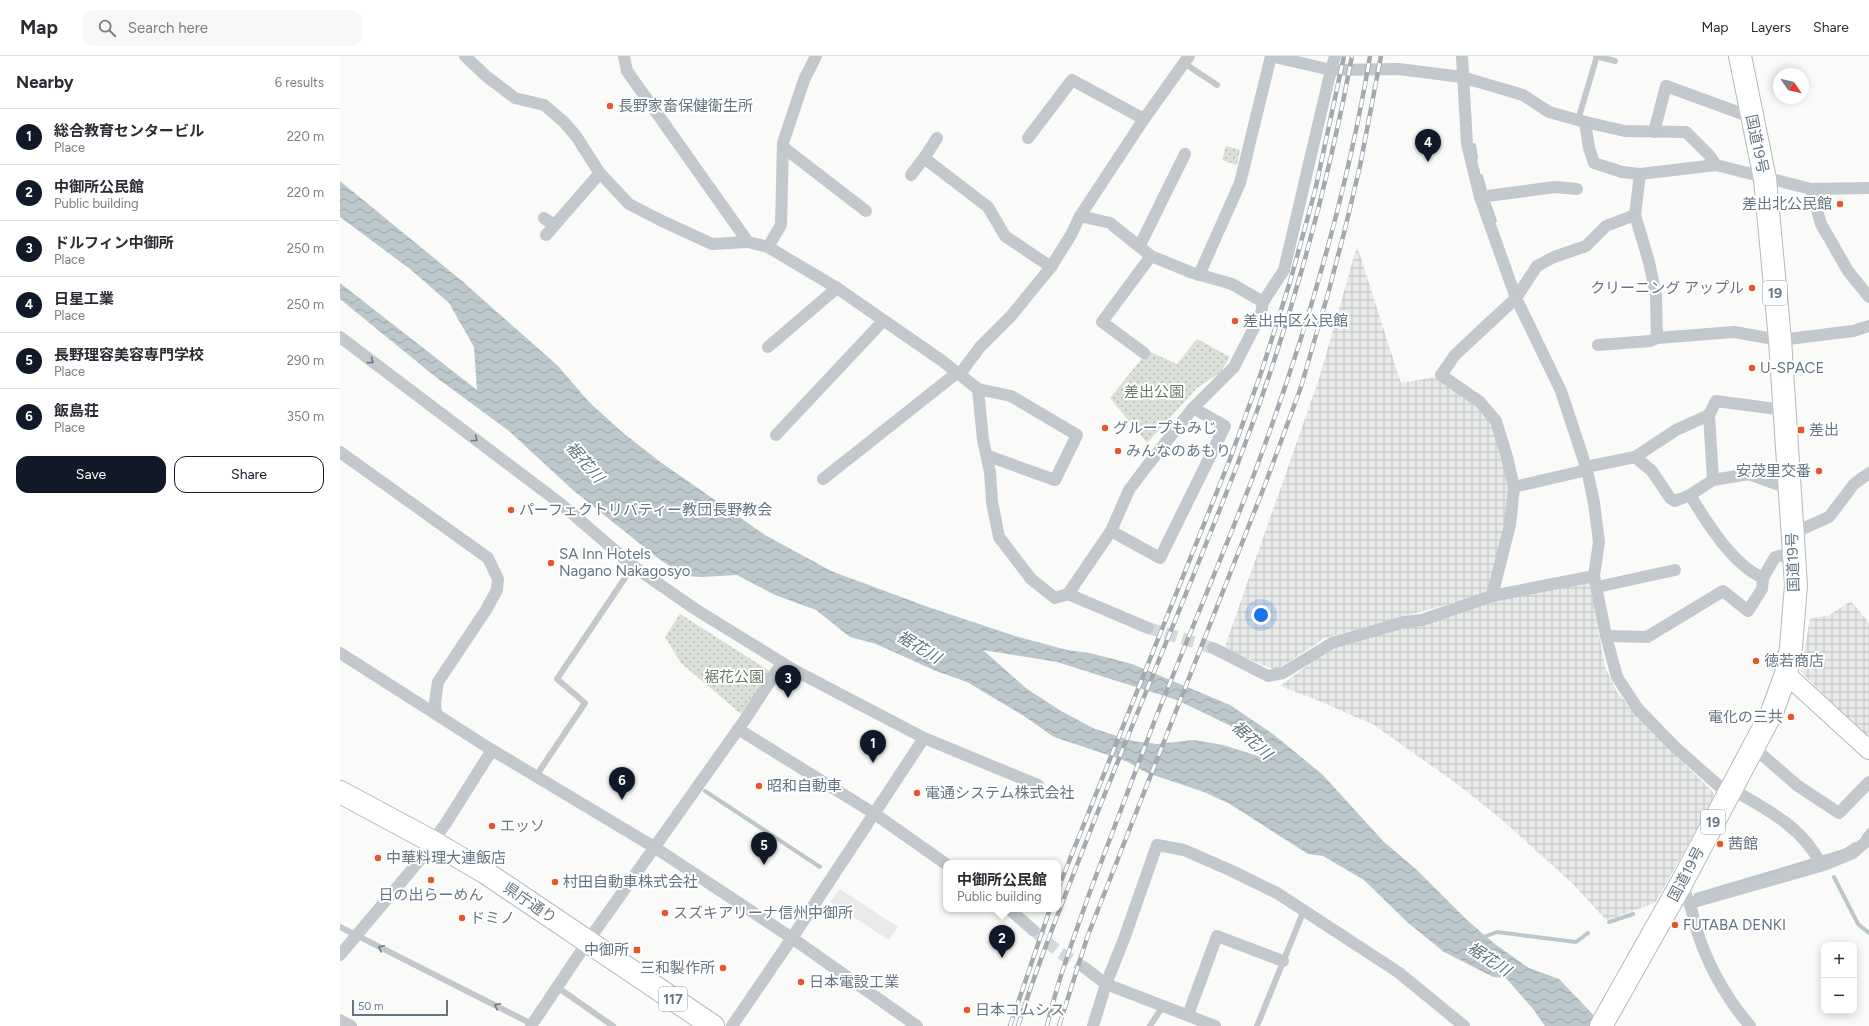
<!DOCTYPE html>
<html lang="en">
<head>
<meta charset="utf-8">
<style>
  body { margin:0; font-family:Figtree,"Noto Sans JP",sans-serif; background:#f7f7f7; color:#2b2b33 }
  .controls { position:absolute; right:12px; bottom:12px; display:grid; overflow:hidden; border-radius:8px; box-shadow:0 2px 10px #0003 }
  .controls button { width:36px; height:36px; display:grid; place-items:center; padding:0; border:0; border-bottom:1px solid #e1e1e2; background:#fff; color:#2b2b33; font:20px sans-serif }
  .compass { position:absolute; left:1433px; top:12px; width:36px; height:36px; border-radius:50%; background:#fff; box-shadow:0 2px 10px #0003; rotate:124deg }
  .scale { position:absolute; left:12px; bottom:10px; width:96px; box-sizing:border-box; padding-left:4px; border:2px solid #657683; border-top:0; font-size:11px; line-height:14px; white-space:nowrap; color:#657683; -webkit-text-stroke:3px #fff; paint-order:stroke }
  .you { position:absolute; left:921px; top:559px; width:14px; height:14px; margin:-10px; border:3px solid #fff; border-radius:50%; background:#1a73e8; box-shadow:0 0 0 6px #1a73e833 }
  .badge { display:grid; place-items:center; width:26px; height:26px; border-radius:50%; background:#111827; color:#fff; font-size:13px; font-weight:700 }
  .pin { position:absolute; translate:-50% -33px; filter:drop-shadow(0 1px 2px #0008) }
  .pin::after { content:''; position:absolute; top:21px; width:14px; height:12px; background:inherit; clip-path:polygon(0 0,100% 0,50% 100%) }
  .popup { position:absolute; left:603px; top:804px; width:118px; height:52px; box-sizing:border-box; display:grid; place-content:center; border-radius:8px; background:#fff; filter:drop-shadow(0 1px 3px #0005); font-size:13px; white-space:nowrap; color:#7c7c81 }
  .popup b { font-size:15px; color:#2b2b33 }
  .popup::after { content:''; position:absolute; left:50%; top:100%; margin-left:-8px; border:8px solid transparent; border-top-color:#fff }
  .list { margin:0; padding:0; list-style:none }
  h2 { display:flex; justify-content:space-between; align-items:center; height:52px; margin:0; padding:0 16px; font-size:17px }
  h2 small { font-size:13px; font-weight:400; color:#7c7c81 }
  .list li { display:grid; grid-template-columns:26px 1fr auto; gap:12px; align-items:center; box-sizing:border-box; height:56px; padding:0 16px; border-top:1px solid #e1e1e2 }
  .list b { display:block; font-size:15px; white-space:nowrap }
  .list p { margin:0; font-size:13px; white-space:nowrap; color:#7c7c81 }
  .list em { font-size:13px; font-style:normal; color:#7c7c81 }
  .actions { display:flex; gap:8px; padding:12px 16px }
  .actions a { flex:1; padding:9px 0; border:1px solid #111827; border-radius:12px; text-align:center; font-size:14px; color:#111827 }
  .actions .main { background:#111827; color:#fff }
  .icon { flex:none; width:22px; height:22px; fill:none; stroke:currentColor; stroke-width:2; stroke-linecap:round; stroke-linejoin:round }
  .map { position:relative; flex:none; width:1529px; height:970px; overflow:hidden }
  header { display:flex; align-items:center; gap:24px; box-sizing:border-box; height:56px; padding:0 20px; background:#fff; border-bottom:1px solid #e1e1e2 }
  header strong { font-size:19px }
  nav { display:flex; gap:22px; margin-inline-start:auto; font-size:14px }
  .search { width:280px; height:36px; background:#f7f7f7; display:flex; align-items:center; gap:10px; box-sizing:border-box; padding:0 14px; border-radius:12px; color:#7c7c81; font-size:15px }
  main { display:flex }
  aside { flex:1; background:#fff }
  .map>svg:first-child { display:block }
</style>
</head>
<body>
<header>
<strong>Map</strong>
<div class="search"><svg class="icon" aria-label="search" viewBox="0 0 24 24"><circle cx="10" cy="10" r="6"/><path d="M15 15l6 6"/></svg>Search here</div>
<nav><a>Map</a><a>Layers</a><a>Share</a></nav>
</header>
<main>
<aside>
<h2>Nearby<small>6 results</small></h2>
<ul class="list">
<li><span class="badge">1</span><div><b>総合教育センタービル</b><p>Place</p></div><em>220 m</em></li>
<li><span class="badge">2</span><div><b>中御所公民館</b><p>Public building</p></div><em>220 m</em></li>
<li><span class="badge">3</span><div><b>ドルフィン中御所</b><p>Place</p></div><em>250 m</em></li>
<li><span class="badge">4</span><div><b>日星工業</b><p>Place</p></div><em>250 m</em></li>
<li><span class="badge">5</span><div><b>長野理容美容専門学校</b><p>Place</p></div><em>290 m</em></li>
<li><span class="badge">6</span><div><b>飯島荘</b><p>Place</p></div><em>350 m</em></li>
</ul>
<div class="actions"><a class="main">Save</a><a>Share</a></div>
</aside>
<div class="map">
<svg width="1529" height="970" viewBox="0 0 1529 970">
  <defs>
    <pattern id="industrial-grid" width="8" height="8" patternUnits="userSpaceOnUse"><rect width="8" height="8" fill="#e8e9e9"/><path d="M0 4h8M4 0v8" fill="none" stroke="#c0c1c2"/></pattern>
    <pattern id="park-dots" width="8" height="8" patternUnits="userSpaceOnUse"><rect width="8" height="8" fill="#dadfd7"/><path d="M2 2h.1M6 6h.1" fill="none" stroke="#b4b9b4" stroke-width="1.8" stroke-linecap="round"/></pattern>
    <pattern id="water-waves" width="16" height="10" patternUnits="userSpaceOnUse"><rect width="16" height="10" fill="#bbc7cb"/><path d="M0 5q4-4 8 0t8 0" fill="none" stroke="#9ca6aa"/></pattern>
  </defs>
  <rect width="100%" height="100%" fill="#fafaf8"/>
  <polygon fill="#e8e9e9" points="500,833 558,871 549,884 490,846"/>
  <g fill="url(#industrial-grid)">
    <polygon points="1017,190 1061,327 1096,321 1118,334 1154,365 1162,393 1171,445 1149,537 985,582 936,614 884,593 979,323"/>
    <polygon points="1249,524 1265,611 1277,636 1327,691 1374,737 1371,748 1315,847 1266,864 1233,828 1160,762 1117,728 1034,669 977,644 940,630 987,595 1165,539"/>
    <polygon points="1511,545 1529,567 1529,684 1461,616 1470,562 1488,560"/>
  </g>
  <g fill="url(#park-dots)">
    <polygon points="886,90 900,94 897,109 882,104"/>
    <polygon points="857,283 890,301 880,317 857,332 807,387 770,342 808,295 837,308"/>
    <polygon points="340,558 431,616 401,658 341,607 325,581"/>
  </g>
  <path fill="url(#water-waves)" fill-rule="evenodd" d="M0,125L122,225L218,310L248,345L282,376L319,405L425,479L491,515L588,551L675,580L727,594L750,597L792,608L890,649L933,678L983,719L1043,785L1077,814L1128,865L1155,888L1189,912L1219,923L1264,970H1205L1193,953L1166,922L1153,921L1104,896L1067,866L1024,824L983,800L968,798L890,748L864,736L807,717L786,705L714,681L684,660L627,626L596,615L536,588L510,581L476,554L435,539L397,519L362,521L344,520L319,503L234,435L169,375L97,322L0,243V227L137,334L134,291L109,247L70,213L0,161ZM643,594L717,606L837,644L891,670L921,701L883,689L854,684L817,688L793,685L755,673L721,655L687,633Z"/>
  <g fill="none" stroke-linecap="round" stroke-linejoin="round">
    <g stroke="#bbc7cb" stroke-width="4">
      <polyline points="1134,89 1136,102"/>
      <polyline points="1141,120 1145,134"/>
      <polyline points="1149,148 1155,165"/>
      <polyline points="365,735 480,811"/>
      <polyline points="1523,782 1529,774"/>
      <polyline points="1494,821 1518,868 1529,877"/>
      <polyline points="1356,839 1484,801 1504,795 1515,788"/>
      <polyline points="1269,866 1293,858"/>
      <polyline points="1141,882 1157,876 1236,886 1248,877"/>
    </g>
    <g stroke="#d5d9db" stroke-width="12" stroke-dasharray="12 6" stroke-linecap="butt">
      <polyline points="808,572 873,592"/>
      <polyline points="693,874 719,896 745,912"/>
    </g>
    <defs>
      <polyline id="secondary" points="1446,618 1529,694"/>
      <g id="highway">
        <polyline points="0,736 93,786 146,817 373,970"/>
        <polyline points="1261,970 1341,828 1432,656 1446,618 1451,591 1456,529 1440,284 1425,123 1400,0"/>
      </g>
    </defs>
    <use href="#secondary" stroke="#b3babf" stroke-width="20"/>
    <use href="#highway" stroke="#b4b9bd" stroke-width="24"/>
    <g stroke="#c3c8cc" stroke-width="6">
      <polyline points="1256,0 1275,5"/>
      <polyline points="844,7 877,29"/>
      <polyline points="1238,64 1257,0"/>
      <polyline points="196,720 245,647 217,623 293,510"/>
      <polyline points="0,871 192,968"/>
      <polyline points="217,931 273,970"/>
      <polyline points="810,970 823,950"/>
      <polyline points="917,970 964,854"/>
    </g>
    <g stroke="#c3c8cc" stroke-width="12">
      <polyline points="125,0 146,20 175,42 204,49 224,66 236,80 259,116 289,148 322,165 372,188 408,186"/>
      <polyline points="284,0 287,15 408,186 428,191 497,232 601,304 638,333 671,340 737,379 715,424 648,400"/>
      <polyline points="995,0 991,14 1059,13 1122,21 1183,39 1209,56 1245,66 1285,75 1346,76 1369,99 1376,109 1471,133 1529,132"/>
      <polyline points="1122,0 1127,88 1140,141 1176,242 1221,335 1247,414 1254,447 1259,486 1254,520 1266,580 1277,621 1298,653 1335,691 1388,738"/>
      <polyline points="1245,66 1249,92 1254,107 1282,116 1300,118 1376,109"/>
      <polyline points="1314,76 1326,30 1411,61"/>
      <polyline points="597,82 584,102 648,151 665,180 711,211"/>
      <polyline points="688,82 732,24 804,63"/>
      <polyline points="443,91 526,155"/>
      <polyline points="1300,118 1295,159 1309,206 1316,239 1317,282"/>
      <polyline points="571,119 584,102"/>
      <polyline points="1471,133 1481,168 1508,215 1529,241"/>
      <polyline points="1140,141 1215,131 1237,133"/>
      <polyline points="204,162 214,169"/>
      <polyline points="206,179 260,117"/>
      <polyline points="800,189 845,98"/>
      <polyline points="428,191 441,169 443,87 464,24 476,0"/>
      <polyline points="859,219 900,127 931,0"/>
      <polyline points="923,246 944,214 991,14 931,0"/>
      <polyline points="0,281 221,448 293,510 355,553 454,614 584,682 698,729"/>
      <polyline points="1258,289 1310,285 1317,282 1394,276 1440,284 1513,275 1529,270"/>
      <polyline points="428,291 497,232"/>
      <polyline points="804,297 762,266 811,200"/>
      <polyline points="620,318 640,291 671,260 711,211 731,179 740,160 804,63 849,0"/>
      <polyline points="638,333 643,384 650,416 652,446 659,481 691,523 715,542 728,538 771,475 789,434 807,410 853,352 894,311 921,258 923,246 892,228 850,216 811,200 770,167 740,160"/>
      <polyline points="436,379 543,265"/>
      <polyline points="0,396 148,502 158,523 157,534 146,554 98,626 95,646 96,658"/>
      <polyline points="1295,401 1312,415 1330,442 1335,445 1350,439 1373,424 1409,418 1450,433"/>
      <polyline points="1246,411 1295,401 1336,374 1369,359"/>
      <polyline points="483,423 618,316"/>
      <polyline points="1373,424 1369,359 1376,345 1444,354"/>
      <polyline points="1174,431 1247,414"/>
      <path d="M1350,439C1367,467 1393,509 1423,522"/>
      <polyline points="771,475 820,502 885,370 853,352"/>
      <polyline points="1453,477 1489,461 1514,428 1529,417"/>
      <polyline points="1257,531 1335,514"/>
      <polyline points="728,538 808,572"/>
      <polyline points="1152,540 1170,469 1174,431 1167,401 1156,365 1140,346 1101,319 1115,299 1176,242 1197,210 1214,201 1246,190 1266,170 1295,159"/>
      <polyline points="1266,580 1307,581 1383,535 1408,555 1422,533 1423,522 1435,501 1454,497"/>
      <polyline points="873,592 928,620 943,617 992,587 1064,566 1082,564 1152,540 1254,520"/>
      <polyline points="0,597 152,694 314,791 452,882 577,970"/>
      <polyline points="398,673 535,758 606,808"/>
      <polyline points="1413,691 1458,730 1499,757 1529,726"/>
      <path d="M1391,733C1425,752 1464,772 1481,809"/>
      <path d="M1346,839C1353,853 1354,867 1359,881C1370,913 1388,944 1410,970"/>
      <polyline points="1350,847 1484,809 1513,797 1529,783"/>
      <polyline points="669,853 693,874"/>
      <polyline points="0,899 79,805 106,767 152,694"/>
      <polyline points="745,912 766,928 875,970"/>
      <polyline points="848,959 877,880 943,905"/>
      <polyline points="0,964 11,970"/>
      <polyline points="191,970 248,885 404,665 442,607"/>
      <polyline points="392,970 452,882 584,682"/>
      <polyline points="753,970 766,928 784,883 817,789 844,794 892,815 937,837 1058,916 1124,970"/>
    </g>
    <use href="#secondary" stroke="#fff" stroke-width="18"/>
    <use href="#highway" stroke="#fff" stroke-width="22"/>
    <defs>
      <g id="rail">
        <polyline points="718,833 890,403 921,317 950,226 975,135 1004,0"/>
        <polyline points="670,970 710,853"/>
        <path d="M678,970C697,909 721,850 744,791C794,662 848,536 898,407C948,275 986,139 1012,0"/>
        <path d="M707,970C718,923 735,878 751,833C772,778 792,724 813,669C846,586 881,504 913,421C964,285 1006,144 1030,0"/>
        <polyline points="719,970 748,879 926,426 961,331 989,234 1005,173 1020,110 1041,0"/>
      </g>
    </defs>
    <use href="#rail" stroke="#a2aab0" stroke-width="4.5"/>
    <use href="#rail" stroke="#fff" stroke-width="3" stroke-dasharray="9" stroke-linecap="butt"/>
  </g>
  <defs><path id="oneway-chevron" d="M-2-3.5L2.5 0L-2 3.5" fill="none" stroke-width="1.6" stroke-linecap="round" stroke-linejoin="round"/></defs>
  <g stroke="#6a7a87">
    <use href="#oneway-chevron" transform="translate(31 305) rotate(37)"/>
    <use href="#oneway-chevron" transform="translate(135 383) rotate(37)"/>
    <use href="#oneway-chevron" transform="translate(41 892) rotate(-154)"/>
    <use href="#oneway-chevron" transform="translate(157 950) rotate(-154)"/>
  </g>
  <g fill="#e4572e" stroke="#fff" stroke-width="1.5">
    <circle cx="270" cy="50" r="4"/>
    <circle cx="1500" cy="148" r="4"/>
    <circle cx="1412" cy="232" r="4"/>
    <circle cx="895" cy="265" r="4"/>
    <circle cx="1412" cy="312" r="4"/>
    <circle cx="765" cy="372" r="4"/>
    <rect x="1457" y="370" width="8" height="8" rx="2"/>
    <circle cx="778" cy="395" r="4"/>
    <circle cx="1479" cy="415" r="4"/>
    <circle cx="171" cy="454" r="4"/>
    <circle cx="211" cy="507" r="4"/>
    <circle cx="1416" cy="605" r="4"/>
    <circle cx="1451" cy="661" r="4"/>
    <circle cx="419" cy="730" r="4"/>
    <circle cx="577" cy="737" r="4"/>
    <circle cx="152" cy="770" r="4"/>
    <circle cx="1380" cy="788" r="4"/>
    <circle cx="38" cy="802" r="4"/>
    <circle cx="91" cy="824" r="4"/>
    <circle cx="215" cy="826" r="4"/>
    <circle cx="325" cy="857" r="4"/>
    <circle cx="122" cy="862" r="4"/>
    <circle cx="1335" cy="869" r="4"/>
    <rect x="293" y="890" width="8" height="8" rx="2"/>
    <circle cx="383" cy="912" r="4"/>
    <circle cx="461" cy="926" r="4"/>
    <circle cx="627" cy="954" r="4"/>
  </g>
  <g text-anchor="middle" dominant-baseline="central" stroke-width="4" stroke-linejoin="round" paint-order="stroke">
    <g fill="#fff" stroke="#939fa8" stroke-width="1">
      <rect x="1423" y="225" width="24" height="24" rx="3"/>
      <rect x="1361" y="754" width="24" height="24" rx="3"/>
      <rect x="319" y="931" width="28" height="24" rx="3"/>
    </g>
    <g font-size="14" font-weight="bold" fill="#657683">
      <text x="1435" y="237">19</text>
      <text x="1373" y="766">19</text>
      <text x="333" y="943">117</text>
    </g>
    <g font-size="15" fill="#657683" stroke="#fff" text-anchor="start">
      <text x="278" y="50">長野家畜保健衛生所</text>
      <text x="1492" y="148" text-anchor="end">差出北公民館</text>
      <text x="1404" y="232" text-anchor="end">クリーニング アップル</text>
      <text x="903" y="265">差出中区公民館</text>
      <text x="1420" y="312">U-SPACE</text>
      <text x="773" y="372">グループもみじ</text>
      <text x="1469" y="374">差出</text>
      <text x="786" y="395">みんなのあもり</text>
      <text x="1471" y="415" text-anchor="end">安茂里交番</text>
      <text x="179" y="454">パーフェクトリバティー教団長野教会</text>
      <text x="219" y="498">SA Inn Hotels<tspan x="219" dy="17">Nagano Nakagosyo</tspan></text>
      <text x="1424" y="605">徳若商店</text>
      <text x="1443" y="661" text-anchor="end">電化の三共</text>
      <text x="427" y="730">昭和自動車</text>
      <text x="585" y="737">電通システム株式会社</text>
      <text x="160" y="770">エッソ</text>
      <text x="1388" y="788">茜館</text>
      <text x="46" y="802">中華料理大連飯店</text>
      <text x="223" y="826">村田自動車株式会社</text>
      <text x="91" y="839" text-anchor="middle">日の出らーめん</text>
      <text x="333" y="857">スズキアリーナ信州中御所</text>
      <text x="130" y="862">ドミノ</text>
      <text x="1343" y="869">FUTABA DENKI</text>
      <text x="289" y="894" text-anchor="end">中御所</text>
      <text x="375" y="912" text-anchor="end">三和製作所</text>
      <text x="469" y="926">日本電設工業</text>
      <text x="635" y="954">日本コムシス</text>
    </g>
    <g font-size="15" fill="#657683" stroke="#fff">
      <text transform="translate(1417 88) rotate(78)">国道19号</text>
      <text transform="translate(1453 506) rotate(-92)">国道19号</text>
      <text transform="translate(1346 818) rotate(-62)">国道19号</text>
      <text transform="translate(190 847) rotate(34)">県庁通り</text>
    </g>
    <g font-size="15" fill="#687a64" stroke="#fff">
      <text x="814" y="336">差出公園</text>
      <text x="394" y="621">裾花公園</text>
    </g>
    <g font-size="16" font-style="italic" fill="#60757c" stroke="#fff">
      <text transform="translate(245 406) rotate(49)">裾花川</text>
      <text transform="translate(579 591) rotate(31)">裾花川</text>
      <text transform="translate(912 684) rotate(43)">裾花川</text>
      <text transform="translate(1149 903) rotate(33)">裾花川</text>
    </g>
  </g>
</svg>
<div class="controls">
<button>+</button>
<button>−</button>
</div>
<svg class="compass" viewBox="-18 -18 36 36"><path d="M0-13l5 13h-10z" fill="#e53935"/><path d="M0 13l5-13h-10z" fill="#7c7c81"/></svg>
<div class="scale">50 m</div>
<div class="you"></div>
<div class="pin badge" style="left:533px;top:707px">1</div>
<div class="pin badge" style="left:662px;top:902px">2</div>
<div class="popup"><b>中御所公民館</b>Public building</div>
<div class="pin badge" style="left:448px;top:642px">3</div>
<div class="pin badge" style="left:1088px;top:106px">4</div>
<div class="pin badge" style="left:424px;top:809px">5</div>
<div class="pin badge" style="left:282px;top:744px">6</div>
</div>
</main>
</body>
</html>
